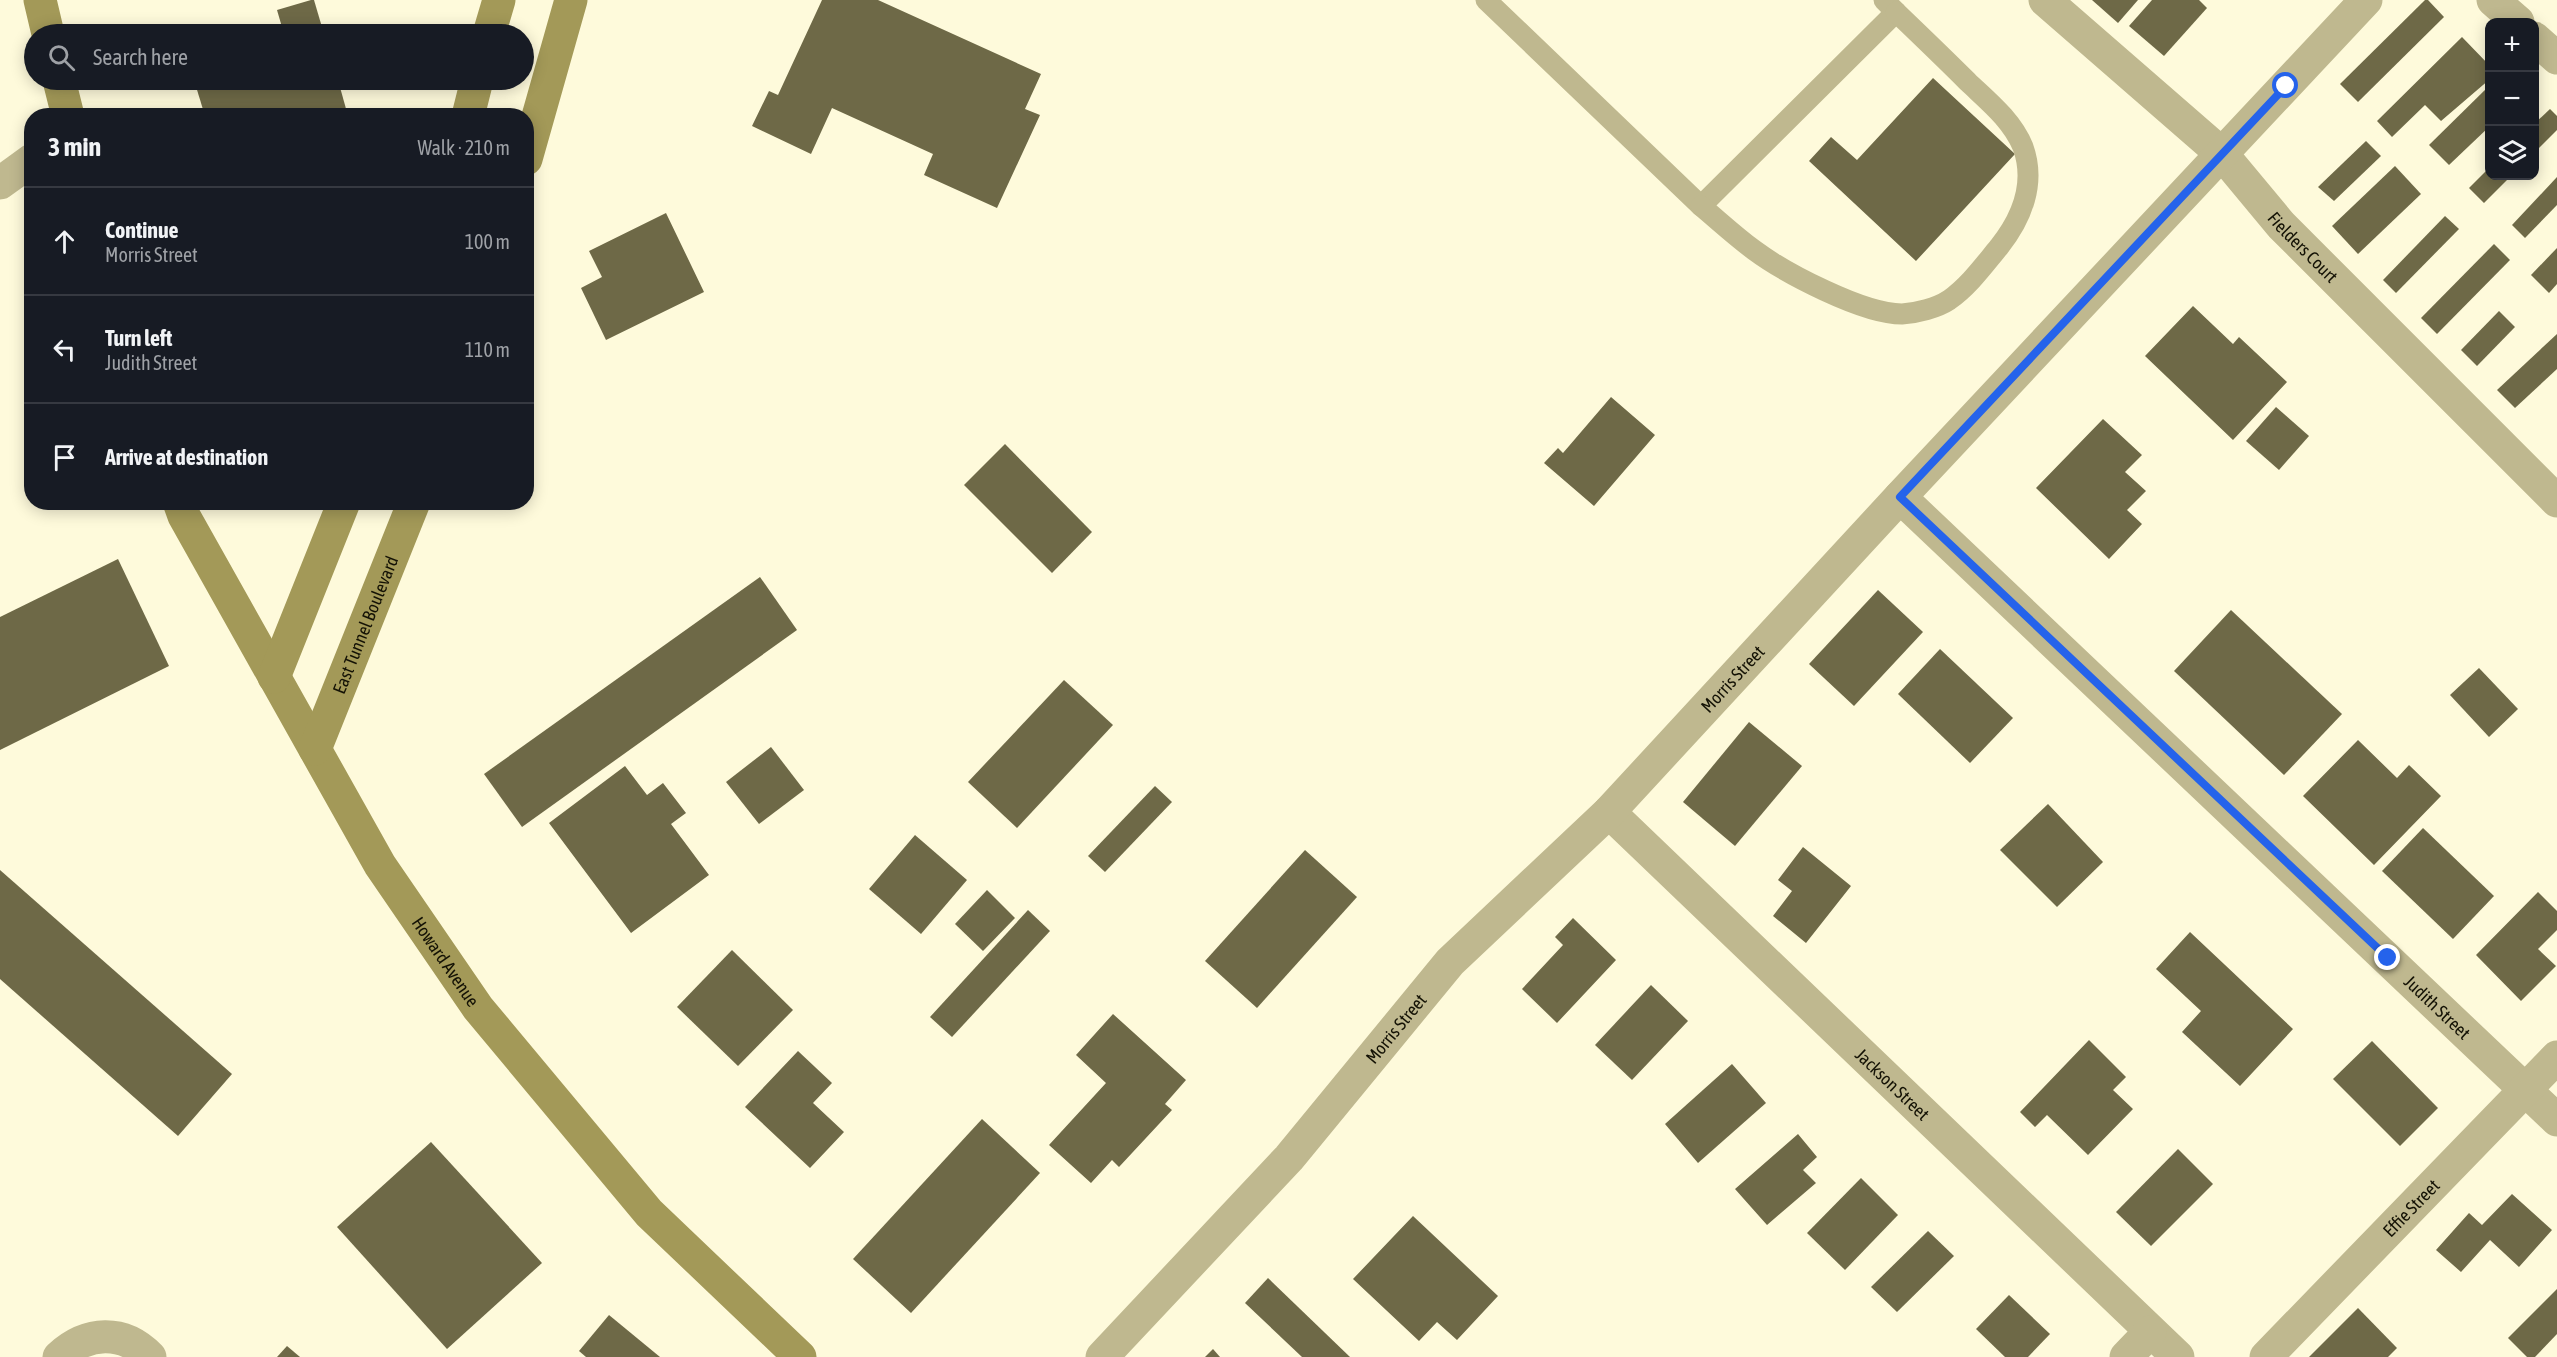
<!DOCTYPE html>
<html lang="en">
<head>
<meta charset="utf-8">
<style>
  body { margin:0; font-family:"Asap Condensed",sans-serif; background:#20242c; color:#f1f3f6 }
  .controls { position:absolute; right:18px; top:18px; display:grid; overflow:hidden; border-radius:12px; box-shadow:0 3px 15px #0003 }
  .controls button { width:54px; height:54px; display:grid; place-items:center; padding:0; border:0; border-bottom:2px solid #363941; background:#171b24; color:#f1f3f6; font:30px sans-serif }
  .stop { position:absolute; width:18px; height:18px; margin:-14px; border:4px solid #2563eb; border-radius:50%; background:#fff }
  .stop.end { background:#2563eb; border-color:#fff; box-shadow:0 2px 6px #0008 }
  .list { margin:0; padding:0; list-style:none }
  h2 { display:flex; justify-content:space-between; align-items:center; height:78px; margin:0; padding:0 24px; font-size:26px }
  h2 small { font-size:20px; font-weight:400; color:#9ea1a6 }
  .list li { display:grid; grid-template-columns:39px 1fr auto; gap:18px; align-items:center; box-sizing:border-box; height:108px; padding:0 24px; border-top:2px solid #363941 }
  .list b { display:block; font-size:22px; white-space:nowrap }
  .list p { margin:0; font-size:20px; white-space:nowrap; color:#9ea1a6 }
  .list em { font-size:20px; font-style:normal; color:#9ea1a6 }
  .icon { flex:none; width:33px; height:33px; fill:none; stroke:currentColor; stroke-width:2; stroke-linecap:round; stroke-linejoin:round }
  .map { position:relative; flex:none; width:2557px; height:1357px; overflow:hidden }
  .search { position:absolute; background:#171b24; box-shadow:0 3px 15px #0003; left:24px; top:24px; width:510px; height:66px; display:flex; align-items:center; gap:15px; box-sizing:border-box; padding:0 21px; border-radius:33px; color:#9ea1a6; font-size:22px }
  .panel { position:absolute; background:#171b24; box-shadow:0 3px 15px #0003; left:24px; top:108px; width:510px; height:402px; border-radius:24px }
  .map>svg:first-child { display:block }
</style>
</head>
<body>
<div class="map">
<svg width="2557" height="1357" viewBox="0 0 2557 1357">
  <rect width="100%" height="100%" fill="#fefadb"/>
  <g fill="#6e6947">
    <polygon points="311,0 314,0 324,34 284,34 277,10"/>
    <polygon points="822,0 878,0 1041,74 1025,109 1040,115 997,208 924,175 933,154 832,108 811,154 752,126 769,91 778,95"/>
    <polygon points="2092,0 2138,0 2118,23"/>
    <polygon points="2152,0 2199,0 2207,8 2164,56 2129,26"/>
    <polygon points="2425,0 2428,0 2444,17 2358,102 2340,84"/>
    <polygon points="2462,37 2490,66 2490,79 2441,121 2425,105 2392,137 2377,121"/>
    <polygon points="1933,78 2015,154 1916,261 1809,161 1831,137 1857,160"/>
    <polygon points="194,80 338,80 348,116 205,116"/>
    <polygon points="2490,85 2490,126 2449,165 2429,145"/>
    <polygon points="2550,109 2557,116 2557,130 2534,153 2534,124"/>
    <polygon points="2366,141 2381,156 2334,201 2318,187"/>
    <polygon points="2395,166 2421,194 2358,254 2332,226"/>
    <polygon points="2490,167 2490,176 2511,176 2484,203 2469,188"/>
    <polygon points="2557,177 2557,205 2525,238 2512,225"/>
    <polygon points="666,213 704,292 606,340 581,288 602,277 589,251"/>
    <polygon points="2445,216 2459,229 2396,293 2383,280"/>
    <polygon points="2494,244 2510,260 2437,334 2421,318"/>
    <polygon points="2557,248 2557,284 2549,293 2531,275"/>
    <polygon points="2193,306 2233,344 2239,337 2287,382 2233,440 2145,356"/>
    <polygon points="2499,311 2515,327 2477,366 2461,350"/>
    <polygon points="2557,334 2557,369 2515,408 2497,390"/>
    <polygon points="1611,397 1655,435 1594,506 1544,463 1558,448 1563,453"/>
    <polygon points="2276,407 2309,436 2279,470 2246,441"/>
    <polygon points="2103,419 2142,455 2125,472 2146,491 2127,510 2142,524 2109,559 2036,488"/>
    <polygon points="1005,444 1092,532 1052,573 964,485"/>
    <polygon points="118,559 169,666 0,750 0,617"/>
    <polygon points="760,577 797,630 522,827 484,774"/>
    <polygon points="1878,590 1923,632 1854,706 1809,664"/>
    <polygon points="2231,610 2342,714 2284,775 2174,671"/>
    <polygon points="1940,649 2013,718 1970,763 1898,694"/>
    <polygon points="2479,668 2518,709 2489,737 2450,695"/>
    <polygon points="1064,680 1113,725 1017,828 968,782"/>
    <polygon points="1749,722 1802,766 1735,846 1683,802"/>
    <polygon points="2358,740 2397,778 2409,765 2441,796 2374,865 2303,796"/>
    <polygon points="771,747 804,790 759,824 726,782"/>
    <polygon points="625,766 647,795 663,783 686,813 671,824 709,875 631,933 549,823"/>
    <polygon points="1155,786 1172,802 1105,872 1088,856"/>
    <polygon points="2048,804 2103,862 2057,907 2000,850"/>
    <polygon points="2423,828 2494,896 2453,939 2382,871"/>
    <polygon points="915,835 967,880 921,934 869,889"/>
    <polygon points="1803,847 1851,886 1806,943 1773,916 1792,891 1778,880"/>
    <polygon points="1305,850 1357,897 1257,1008 1205,961"/>
    <polygon points="0,870 232,1074 178,1136 0,979"/>
    <polygon points="987,890 1015,918 983,951 955,924"/>
    <polygon points="2538,892 2557,911 2557,930 2538,949 2556,966 2521,1001 2476,955"/>
    <polygon points="1028,910 1050,931 952,1037 930,1017"/>
    <polygon points="1573,918 1616,960 1557,1023 1522,989 1563,945 1555,937"/>
    <polygon points="2190,932 2293,1029 2240,1086 2182,1032 2201,1011 2156,969"/>
    <polygon points="732,950 793,1010 738,1066 677,1007"/>
    <polygon points="1651,985 1688,1021 1632,1080 1595,1045"/>
    <polygon points="1113,1014 1186,1080 1165,1104 1172,1110 1119,1167 1112,1160 1091,1183 1049,1145 1106,1083 1076,1055"/>
    <polygon points="2089,1040 2126,1077 2113,1090 2133,1109 2088,1155 2047,1115 2035,1127 2020,1112"/>
    <polygon points="2372,1041 2438,1108 2400,1146 2333,1079"/>
    <polygon points="798,1051 832,1083 813,1103 844,1132 810,1168 745,1107"/>
    <polygon points="1732,1064 1766,1103 1698,1163 1665,1124"/>
    <polygon points="982,1119 1040,1173 911,1313 853,1259"/>
    <polygon points="1798,1134 1817,1157 1803,1170 1816,1183 1767,1225 1735,1189"/>
    <polygon points="431,1142 542,1263 447,1349 337,1227"/>
    <polygon points="2178,1149 2213,1184 2151,1246 2116,1212"/>
    <polygon points="1861,1178 1898,1215 1845,1270 1807,1233"/>
    <polygon points="2512,1194 2552,1230 2519,1267 2490,1240 2461,1272 2436,1250 2469,1213 2482,1225"/>
    <polygon points="1413,1216 1498,1296 1457,1340 1437,1322 1419,1341 1353,1279"/>
    <polygon points="1928,1231 1954,1256 1897,1312 1871,1287"/>
    <polygon points="1268,1278 1350,1357 1302,1357 1245,1303"/>
    <polygon points="2557,1289 2557,1334 2535,1357 2527,1357 2508,1338"/>
    <polygon points="2009,1295 2050,1334 2028,1357 2005,1357 1976,1329"/>
    <polygon points="2358,1308 2397,1348 2388,1357 2309,1357"/>
    <polygon points="609,1315 660,1357 586,1357 579,1351"/>
    <polygon points="287,1346 300,1357 277,1357"/>
    <polygon points="1213,1349 1220,1357 1205,1357"/>
  </g>
  <g fill="none" stroke-linecap="round" stroke-linejoin="round">
    <g stroke="#bfb88f" stroke-width="21">
      <polyline points="1486,0 1701,206 1896,12 1884,0"/>
      <path d="M1701,206C1719,221 1735,236 1754,250C1785,273 1863,314 1902,314C1917,313 1937,308 1949,300C1969,286 1984,265 1999,247C2022,218 2036,183 2023,147C2012,120 1988,101 1968,82C1944,58 1920,35 1896,12"/>
    </g>
    <g stroke="#bfb88f" stroke-width="33">
      <path id="s1" d="M2045,0L2222,154L2281,225L2557,501"/>
      <polyline points="2493,0 2518,22"/>
      <polyline points="2534,38 2557,58"/>
      <polyline points="0,183 32,160"/>
      <path id="s2" d="M1900,497L2557,1120"/>
      <path id="s3" d="M1609,812L2178,1357"/>
      <path d="M59,1357C87,1331 123,1329 150,1357"/>
      <path id="s4" d="M1102,1357L1289,1158L1450,962L1609,812L1900,497L2366,0"/>
      <polyline points="2126,1357 2150,1332"/>
      <path id="s5" d="M2266,1357L2557,1057"/>
    </g>
    <g stroke="#a39958" stroke-width="33">
      <polyline points="40,0 48,34"/>
      <polyline points="489,34 499,0"/>
      <polyline points="59,80 68,116"/>
      <polyline points="468,116 477,80"/>
      <polyline points="526,159 571,0"/>
      <path id="s6" d="M179,502L184,516L380,865L478,1008L649,1213L800,1357"/>
      <polyline points="274,677 344,502"/>
      <path id="s7" d="M315,749L414,502"/>
    </g>
  </g>
  <g fill="none" stroke-linecap="round" stroke-linejoin="round">
    <polyline stroke="#2563eb" stroke-width="8" points="2286,86 1900,497 2388,958"/>
  </g>
  <g text-anchor="middle" dominant-baseline="central" stroke-width="4.5" stroke-linejoin="round" paint-order="stroke">
    <g font-size="18" fill="#141205" stroke="#fff">
      <text stroke="none"><textPath href="#s1" startOffset="358">Fielders Court</textPath></text>
      <text stroke="none"><textPath href="#s7" startOffset="134">East Tunnel Boulevard</textPath></text>
      <text stroke="none"><textPath href="#s4" startOffset="927">Morris Street</textPath></text>
      <text stroke="none"><textPath href="#s6" startOffset="532">Howard Avenue</textPath></text>
      <text stroke="none"><textPath href="#s2" startOffset="741">Judith Street</textPath></text>
      <text stroke="none"><textPath href="#s4" startOffset="441">Morris Street</textPath></text>
      <text stroke="none"><textPath href="#s3" startOffset="393">Jackson Street</textPath></text>
      <text stroke="none"><textPath href="#s5" startOffset="208">Effie Street</textPath></text>
    </g>
  </g>
</svg>
<div class="controls">
<button>+</button>
<button>−</button>
<button><svg class="icon" aria-label="layers" viewBox="0 0 24 24"><path d="M12 4l9 5-9 5-9-5zM3 14l9 5 9-5"/></svg></button>
</div>
<div class="stop" style="left:2286px;top:86px"></div>
<div class="stop end" style="left:2388px;top:958px"></div>
<div class="search"><svg class="icon" aria-label="search" viewBox="0 0 24 24"><circle cx="10" cy="10" r="6"/><path d="M15 15l6 6"/></svg>Search here</div>
<section class="panel">
<h2>3 min<small>Walk · 210 m</small></h2>
<ul class="list">
<li><svg class="icon" aria-label="ahead" viewBox="0 0 24 24"><path d="M12 20V5M6 11l6-6 6 6"/></svg><div><b>Continue</b><p>Morris Street</p></div><em>100 m</em></li>
<li><svg class="icon" aria-label="left" viewBox="0 0 24 24"><path d="M17 20v-9H6M10 6l-5 5 5 5"/></svg><div><b>Turn left</b><p>Judith Street</p></div><em>110 m</em></li>
<li><svg class="icon" aria-label="arrive" viewBox="0 0 24 24"><path d="M6 21V4h12l-3 4 3 4H6"/></svg><div><b>Arrive at destination</b></div></li>
</ul>
</section>
</div>
</body>
</html>
